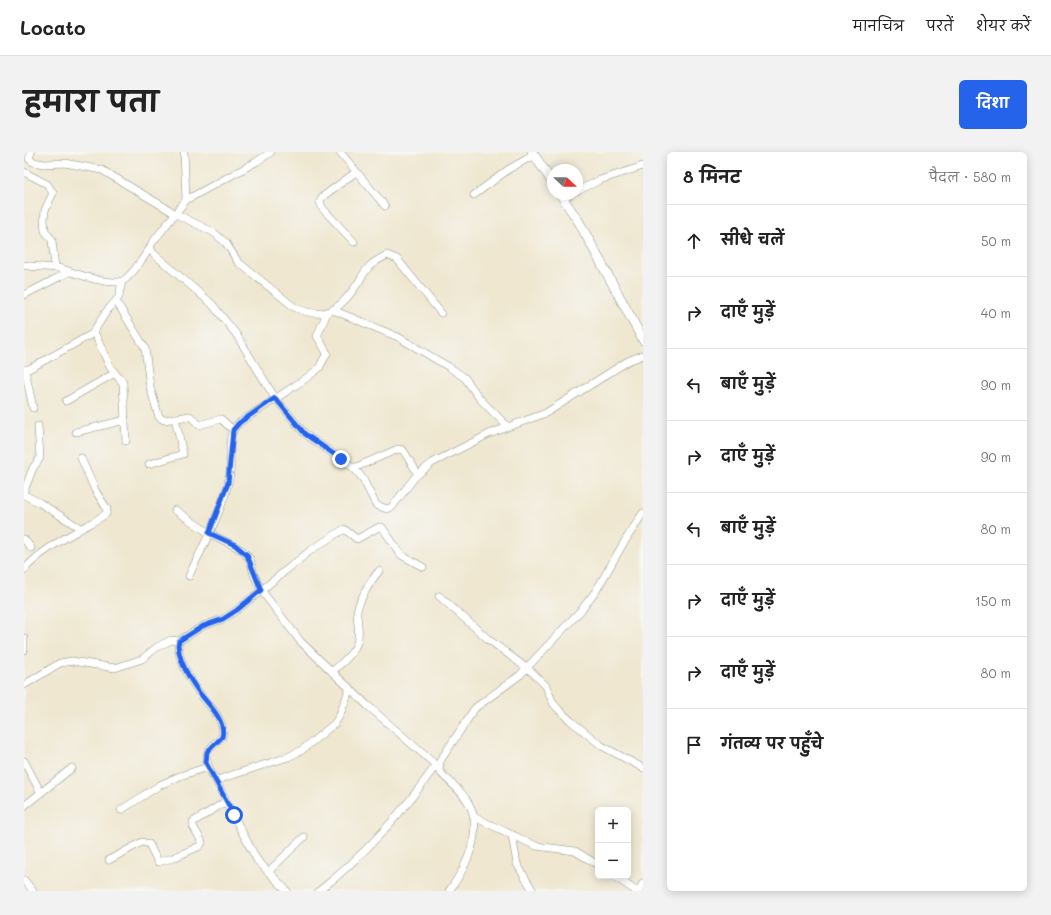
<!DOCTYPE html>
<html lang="hi">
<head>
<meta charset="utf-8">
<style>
  body { margin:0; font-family:Mali,"Playpen Sans Deva",sans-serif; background:#f2f2f2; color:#222 }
  .controls { position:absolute; right:12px; bottom:12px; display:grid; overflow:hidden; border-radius:6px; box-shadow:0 2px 10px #0003 }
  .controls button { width:36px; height:36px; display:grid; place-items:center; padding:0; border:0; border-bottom:1px solid #e0e0e0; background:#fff; color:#222; font:20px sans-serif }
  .compass { position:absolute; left:523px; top:12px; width:36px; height:36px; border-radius:50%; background:#fff; box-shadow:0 2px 10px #0003; rotate:112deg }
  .stop { position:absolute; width:12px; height:12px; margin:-9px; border:3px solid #2563eb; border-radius:50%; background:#fff }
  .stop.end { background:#2563eb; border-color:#fff; box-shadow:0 1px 4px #0008 }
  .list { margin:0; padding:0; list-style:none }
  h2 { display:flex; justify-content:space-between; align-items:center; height:52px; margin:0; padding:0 16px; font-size:17px }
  h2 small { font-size:13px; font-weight:400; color:#767676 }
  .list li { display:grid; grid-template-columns:26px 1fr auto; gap:12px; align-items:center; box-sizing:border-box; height:72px; padding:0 16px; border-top:1px solid #e0e0e0 }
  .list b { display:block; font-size:15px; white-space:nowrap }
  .list em { font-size:13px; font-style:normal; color:#767676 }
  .icon { flex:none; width:22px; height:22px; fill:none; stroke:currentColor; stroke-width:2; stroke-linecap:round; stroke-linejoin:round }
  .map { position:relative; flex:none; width:619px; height:739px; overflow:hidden; border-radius:6px }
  header { display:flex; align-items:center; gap:24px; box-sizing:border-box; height:56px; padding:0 20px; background:#fff; border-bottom:1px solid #e0e0e0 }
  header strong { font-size:19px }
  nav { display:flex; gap:22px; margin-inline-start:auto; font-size:14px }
  .intro { display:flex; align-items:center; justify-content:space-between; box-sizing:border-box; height:96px; padding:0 24px }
  h1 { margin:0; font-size:28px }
  .button { padding:10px 18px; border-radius:6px; background:#2563eb; color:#fff; font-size:14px; font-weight:700 }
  main { display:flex; gap:24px; padding:0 24px }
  aside { flex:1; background:#fff; border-radius:6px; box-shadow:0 2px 10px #0003 }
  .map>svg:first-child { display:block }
</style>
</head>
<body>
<header>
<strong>Locato</strong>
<nav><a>मानचित्र</a><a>परतें</a><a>शेयर करें</a></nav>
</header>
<div class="intro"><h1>हमारा पता</h1><a class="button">दिशा</a></div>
<main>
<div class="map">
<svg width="619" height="739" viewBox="0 0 619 739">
  <rect width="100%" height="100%" fill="#f6f6f2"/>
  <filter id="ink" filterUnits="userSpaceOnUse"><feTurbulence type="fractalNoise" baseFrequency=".025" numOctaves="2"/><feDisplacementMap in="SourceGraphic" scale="8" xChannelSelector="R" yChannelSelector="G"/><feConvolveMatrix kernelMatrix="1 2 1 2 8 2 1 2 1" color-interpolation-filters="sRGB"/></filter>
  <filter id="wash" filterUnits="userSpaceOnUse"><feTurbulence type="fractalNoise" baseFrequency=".012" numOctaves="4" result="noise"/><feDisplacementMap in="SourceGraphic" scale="16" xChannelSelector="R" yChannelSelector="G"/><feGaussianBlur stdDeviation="0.9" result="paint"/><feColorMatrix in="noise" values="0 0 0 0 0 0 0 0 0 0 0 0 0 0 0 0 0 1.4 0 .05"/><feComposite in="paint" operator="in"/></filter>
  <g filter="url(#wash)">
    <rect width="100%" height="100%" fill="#efe7d0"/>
  </g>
  <g filter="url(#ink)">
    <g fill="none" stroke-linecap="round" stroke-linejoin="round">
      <defs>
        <g id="minor">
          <path d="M7,0L5,7L9,10L20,12L41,11L78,18L152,62L189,80L202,91L214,110L270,155C301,170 317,157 334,131C338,125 341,118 347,113C351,109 358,106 363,103L373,107L417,161"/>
          <polyline points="160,0 162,48 128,91 126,96 130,102 188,152 212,182 251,246 281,282 330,316 339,327 352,353 363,357 368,355 391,325 408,311 465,282 522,261 604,209 619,203"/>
          <polyline points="316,0 361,54"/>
          <polyline points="0,20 23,32 29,41 21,58 20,68 21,79 28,88 31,116"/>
          <polyline points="553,39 576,28 619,14"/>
          <polyline points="450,43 485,17 510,3"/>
          <polyline points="539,46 548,42"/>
          <polyline points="162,48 232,10 247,0"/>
          <polyline points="330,90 299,57 296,50 298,45 332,20"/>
          <path d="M0,113C12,116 23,114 34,116C50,120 82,134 98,129C107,126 120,104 126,96"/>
          <polyline points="0,143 45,120"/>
          <polyline points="92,149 121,196 126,235 135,265 140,268 166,264 175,273 197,267 209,278"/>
          <polyline points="309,158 374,185 425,215 441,226 456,247 483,274"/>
          <polyline points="70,180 86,215 99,231 102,289"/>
          <polyline points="0,217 5,217 68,182 82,160 95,145 98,129"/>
          <polyline points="1,218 9,256"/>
          <polyline points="42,249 91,221"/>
          <polyline points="52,280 101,268"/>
          <polyline points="125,312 159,302 151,266"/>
          <polyline points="330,316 374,297 379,298 394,322"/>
          <polyline points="0,339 9,316 16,306 14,274"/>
          <polyline points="0,343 16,351 56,376"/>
          <polyline points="151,358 185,381 218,398 226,407 230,423 237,438 277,490 343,553 414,615"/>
          <polyline points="0,387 7,396"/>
          <path d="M0,418C20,394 56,379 82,362L83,357L71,338L57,306"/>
          <path d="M165,424C179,393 201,355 206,321C208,304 201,282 215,271L284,225L295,216L303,201L293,184L303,161"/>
          <polyline points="415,444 464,487 509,521 522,534 529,551 535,558 547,569 578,594 619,616"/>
          <polyline points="0,486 0,498"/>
          <path d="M308,520C317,511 329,503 333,491C336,482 334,473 333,464C331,453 348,427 355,419"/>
          <polyline points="0,533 36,511 48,509 91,516 118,507 133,495 147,488 155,489"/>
          <path d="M326,536L315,565L310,572L278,598L264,605L193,628C189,625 188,622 186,618C178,602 186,595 198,585C203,568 182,551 174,539C165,526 155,509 154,493L155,489L179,474L199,467L213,458L287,398L320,377L333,387L355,375H358L377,403L399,415"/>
          <polyline points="0,609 17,641"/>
          <polyline points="201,648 233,708 263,739"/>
          <polyline points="0,654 48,616"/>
          <polyline points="97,658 136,633 156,624 184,615"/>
          <polyline points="450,665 512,694 551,699 574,713"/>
          <polyline points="488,683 493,712 509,739"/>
          <polyline points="85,708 118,690 125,692 134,710 149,706 176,694 178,690 169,674 169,670 201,650 201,646 191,627"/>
          <polyline points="244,720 280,685"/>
          <polyline points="590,724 612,739"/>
          <polyline points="0,728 9,739"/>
          <path d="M295,739C341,703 379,660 412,613"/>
          <path d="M425,739C442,716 461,678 444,650C437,638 424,629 415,619L416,609L451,556L496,523L559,456L572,439L599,392L619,361"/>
          <polyline points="615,739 619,731"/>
        </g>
        <g id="tertiary">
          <polyline points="508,0 529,31"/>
          <polyline points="536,42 555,70 619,188"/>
        </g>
      </defs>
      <use href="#minor" stroke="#879282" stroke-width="8"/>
      <use href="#tertiary" stroke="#879282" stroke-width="10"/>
      <use href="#minor" stroke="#fff" stroke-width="7"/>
      <use href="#tertiary" stroke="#fff" stroke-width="9"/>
    </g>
  </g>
  <g fill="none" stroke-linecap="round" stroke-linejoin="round" filter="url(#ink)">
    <path stroke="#2563eb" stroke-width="5" d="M210,663L182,611L183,600L198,585C203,567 181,550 172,536C164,524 155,508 154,493L155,489L179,474L199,467L213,458L237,438L223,403L211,393L185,381L204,331L209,278L215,271L251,246L281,282L317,307"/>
  </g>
</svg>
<div class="controls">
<button>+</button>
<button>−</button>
</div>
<svg class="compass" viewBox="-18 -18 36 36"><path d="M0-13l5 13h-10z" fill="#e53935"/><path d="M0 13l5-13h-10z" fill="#767676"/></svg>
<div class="stop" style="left:210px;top:663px"></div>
<div class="stop end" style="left:317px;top:307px"></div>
</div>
<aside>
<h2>8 मिनट<small>पैदल · 580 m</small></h2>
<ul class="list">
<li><svg class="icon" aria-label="ahead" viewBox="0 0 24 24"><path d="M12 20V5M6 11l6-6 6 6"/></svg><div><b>सीधे चलें</b></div><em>50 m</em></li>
<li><svg class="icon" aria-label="right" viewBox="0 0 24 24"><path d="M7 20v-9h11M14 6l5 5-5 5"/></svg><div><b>दाएँ मुड़ें</b></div><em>40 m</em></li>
<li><svg class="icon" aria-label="left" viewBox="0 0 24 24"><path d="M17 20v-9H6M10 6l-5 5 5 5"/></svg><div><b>बाएँ मुड़ें</b></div><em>90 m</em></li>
<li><svg class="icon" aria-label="right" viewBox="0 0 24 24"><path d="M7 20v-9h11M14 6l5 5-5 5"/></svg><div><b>दाएँ मुड़ें</b></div><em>90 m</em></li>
<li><svg class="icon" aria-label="left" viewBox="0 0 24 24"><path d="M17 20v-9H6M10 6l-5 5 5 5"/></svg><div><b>बाएँ मुड़ें</b></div><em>80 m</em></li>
<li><svg class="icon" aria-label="right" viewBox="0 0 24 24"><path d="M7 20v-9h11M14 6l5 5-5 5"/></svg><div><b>दाएँ मुड़ें</b></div><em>150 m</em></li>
<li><svg class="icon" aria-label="right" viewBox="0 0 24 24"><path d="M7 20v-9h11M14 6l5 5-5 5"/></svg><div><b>दाएँ मुड़ें</b></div><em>80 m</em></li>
<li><svg class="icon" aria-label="arrive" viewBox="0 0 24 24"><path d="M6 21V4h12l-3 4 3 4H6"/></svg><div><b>गंतव्य पर पहुँचे</b></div></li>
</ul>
</aside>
</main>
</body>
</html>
